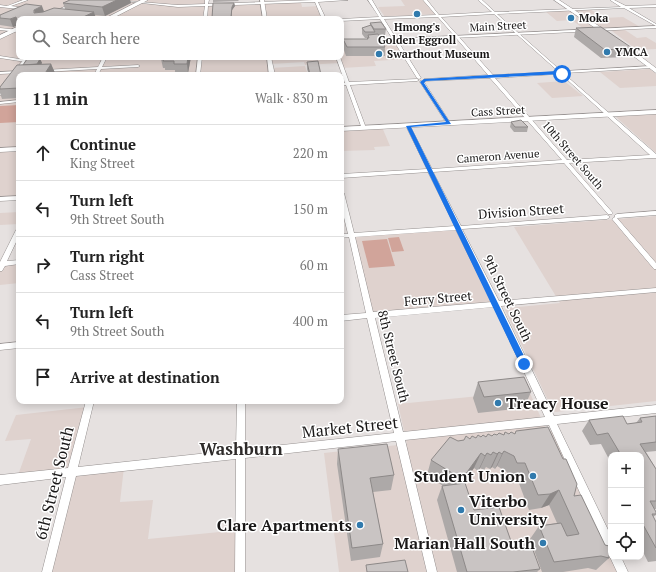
<!DOCTYPE html>
<html lang="en">
<head>
<meta charset="utf-8">
<style>
  body { margin:0; font-family:"PT Serif",serif; background:#f2f2f2; color:#222 }
  .controls { position:absolute; right:12px; bottom:12px; display:grid; overflow:hidden; border-radius:8px; box-shadow:0 2px 10px #0003 }
  .controls button { width:36px; height:36px; display:grid; place-items:center; padding:0; border:0; border-bottom:1px solid #e0e0e0; background:#fff; color:#222; font:20px sans-serif }
  .stop { position:absolute; width:12px; height:12px; margin:-9px; border:3px solid #1a73e8; border-radius:50%; background:#fff }
  .stop.end { background:#1a73e8; border-color:#fff; box-shadow:0 1px 4px #0008 }
  .list { margin:0; padding:0; list-style:none }
  h2 { display:flex; justify-content:space-between; align-items:center; height:52px; margin:0; padding:0 16px; font-size:17px }
  h2 small { font-size:13px; font-weight:400; color:#767676 }
  .list li { display:grid; grid-template-columns:26px 1fr auto; gap:12px; align-items:center; box-sizing:border-box; height:56px; padding:0 16px; border-top:1px solid #e0e0e0 }
  .list b { display:block; font-size:15px; white-space:nowrap }
  .list p { margin:0; font-size:13px; white-space:nowrap; color:#767676 }
  .list em { font-size:13px; font-style:normal; color:#767676 }
  .icon { flex:none; width:22px; height:22px; fill:none; stroke:currentColor; stroke-width:2; stroke-linecap:round; stroke-linejoin:round }
  .map { position:relative; flex:none; width:656px; height:572px; overflow:hidden }
  .search { position:absolute; background:#fff; box-shadow:0 2px 10px #0003; left:16px; top:16px; width:328px; height:44px; display:flex; align-items:center; gap:10px; box-sizing:border-box; padding:0 14px; border-radius:8px; color:#767676; font-size:15px }
  .panel { position:absolute; background:#fff; box-shadow:0 2px 10px #0003; left:16px; top:72px; width:328px; height:332px; border-radius:8px }
  .map>svg:first-child { display:block }
</style>
</head>
<body>
<div class="map">
<svg width="656" height="572" viewBox="0 0 656 572">
  <rect width="100%" height="100%" fill="#e6e1e0"/>
  <g fill="#dfd2ce">
    <polygon points="0,0 207,0 207,5 301,2 302,7 319,6 324,19 19,19 19,57 341,57 341,42 396,40 408,59 374,61 376,66 342,68 340,63 305,65 304,62 271,64 271,68 305,66 308,75 19,75 19,198 0,199"/>
    <polygon points="401,0 423,0 435,14 385,17 378,7 405,6"/>
    <polygon points="590,9 604,18 623,17 642,28 625,30 637,38 646,37 656,43 656,49 637,50 608,28 584,29 572,20 557,21 545,11"/>
    <polygon points="650,69 656,74 656,86 620,88 600,72"/>
    <polygon points="564,81 583,96 552,98 537,83"/>
    <polygon points="656,114 656,153 616,117 621,116"/>
    <polygon points="382,127 390,146 374,147 375,150 341,151 341,129"/>
    <polygon points="19,212 19,224 0,225 0,213"/>
    <polygon points="656,216 656,401 556,412 553,411 505,310 508,308 560,303 514,227"/>
    <polygon points="459,228 497,305 371,316 351,235"/>
    <polygon points="19,262 19,283 0,285 0,264"/>
    <polygon points="529,391 546,429 553,432 557,438 619,572 339,572 324,453 407,444 398,404"/>
    <polygon points="88,407 72,472 124,467 120,502 153,500 148,539 240,530 240,572 47,572 72,473 17,478 31,439 5,441 16,415"/>
  </g>
  <g fill="#d1a49a">
    <polygon points="19,105 19,122 0,123 0,106"/>
    <polygon points="399,237 404,251 392,252 388,238"/>
    <polygon points="387,239 395,266 369,268 362,241"/>
  </g>
  <g fill="none" stroke-linecap="round" stroke-linejoin="round">
    <defs>
      <g id="street">
        <polygon points="23,0 28,0 11,6 26,8 27,10 0,7 0,5 7,6"/>
        <polygon points="115,0 178,5 205,4 205,0 209,0 208,4 314,0 348,0 318,2 326,19 322,19 315,2 208,6 207,19 203,19 205,6 178,7"/>
        <path d="M368,0H372L382,17L436,15L423,0H427L439,15L492,12L478,0H482L495,12L621,7L610,0H614L626,6L656,5V7L629,8L656,24V26L624,8L497,14L560,70V72H559L494,14L441,17L493,75L558,72L559,73L557,74L495,78L567,160L650,155L562,75V73H563L656,154V158H653L569,163L612,212L613,213L612,214H608L564,163L433,172L461,226L607,215L610,217L607,219L462,229L499,301L656,288V292L501,306L554,416L656,405V413L557,424L611,536V553L607,552L549,425L405,440L437,572H427L396,441L245,458V572H235L236,459L76,476L52,572H42L66,477L0,485V475L68,468L86,401H94L78,467L236,450L237,401H245V449L394,433L367,318L341,321V315L366,313L349,237L341,238V234H348L341,205V191L344,193L354,233L455,226L428,172L341,178V174L427,169L406,126L408,125L410,126L432,169L562,160L490,78L424,81V79H425L488,75L438,17L384,19L421,78L419,79L417,78L380,19L341,21V19L379,17ZM456,230L492,302L373,312L355,237ZM494,307L545,417L403,432L375,318Z"/>
        <polygon points="86,15 107,18 109,19 85,17"/>
        <polygon points="0,28 19,30 19,32 0,30"/>
        <polygon points="0,56 26,60 28,61 26,62 0,58"/>
        <polygon points="103,57 107,57 102,67 138,65 140,66 138,67 101,69 98,75 94,75 97,69 44,72 42,71 44,70 98,67"/>
        <polygon points="198,57 202,57 200,75 196,75"/>
        <polygon points="336,57 340,57 349,82 417,79 419,80 417,81 350,85 366,128 362,129 346,85 341,85 341,83 345,83"/>
        <polygon points="652,66 652,68 651,68 565,73 563,72 565,71"/>
        <polygon points="21,71 22,72 20,73 0,74 0,72"/>
        <polygon points="421,81 424,82 451,124 451,125 447,124 420,82"/>
        <polygon points="19,100 19,102 0,104 0,102"/>
        <polygon points="19,196 19,200 0,201 0,197"/>
        <polygon points="656,211 656,215 617,218 656,263 656,269 654,269 612,219 615,217 615,215 617,214"/>
        <polygon points="19,228 19,236 7,261 19,260 19,264 5,266 2,271 0,271 0,262 16,230"/>
        <polygon points="19,342 19,348 0,350 0,344"/>
        <polygon points="611,554 611,557 621,557 628,572 617,572 610,557"/>
      </g>
      <g id="secondary">
        <polygon points="260,0 264,0 267,19 263,19"/>
        <polygon points="656,26 656,28 370,42 368,41 370,40"/>
        <polygon points="267,57 271,57 275,75 269,75"/>
        <polygon points="656,110 656,114 341,131 341,127"/>
        <polygon points="19,147 19,151 0,152 0,148"/>
      </g>
      <polygon id="primary" points="554,0 559,0 608,32 656,68 656,73 604,34"/>
      <g id="highway">
        <polygon points="80,0 87,0 45,19 37,19"/>
        <polygon points="141,0 148,0 111,19 104,19"/>
        <polygon points="19,26 19,30 0,39 0,35"/>
        <polygon points="26,57 32,57 3,95 0,95 0,88"/>
      </g>
    </defs>
    <use href="#street" stroke="#948f8e" stroke-width="1"/>
    <use href="#secondary" stroke="#948f8e" stroke-width="1"/>
    <use href="#primary" stroke="#948f8e" stroke-width="1"/>
    <use href="#highway" stroke="#948f8e" stroke-width="1"/>
    <use href="#street" fill="#fff" fill-rule="evenodd"/>
    <use href="#secondary" fill="#fff" fill-rule="evenodd"/>
    <use href="#primary" fill="#fff" fill-rule="evenodd"/>
    <use href="#highway" fill="#fff" fill-rule="evenodd"/>
  </g>
  <g fill="#ada9a8">
    <polygon points="70,0 130,0 131,3 105,16 94,15 96,19 19,19 19,25 13,27 0,25 0,15 44,12 65,9 63,3"/>
    <polygon points="213,0 238,0 239,1 213,2"/>
    <polygon points="234,3 235,6 232,10 232,19 212,19 212,18"/>
    <polygon points="370,23 386,29 385,35 378,35 385,47 385,56 346,56 343,47 343,39 367,39 367,38 365,38 362,34 362,28 370,26"/>
    <polygon points="576,28 632,48 629,57 601,58 574,37"/>
    <polygon points="162,57 191,57 188,73 175,73 175,70 165,70 165,68 163,68 161,59"/>
    <polygon points="27,59 40,59 42,63 41,64 51,64 55,73 53,75 19,75 19,98 2,99 0,93 0,87 17,65 23,65"/>
    <polygon points="307,62 321,75 309,75 307,69"/>
    <polygon points="511,122 528,127 527,132 514,132 510,127"/>
    <polygon points="478,382 531,392 524,408 478,413 473,398"/>
    <polygon points="656,416 656,451 646,452 656,469 656,509 654,509 656,512 656,515 653,517 656,522 656,561 648,562 641,548 641,455 611,455 611,463 601,444 590,445 582,431 589,420 627,424 636,423 640,418"/>
    <polygon points="504,435 574,496 609,558 596,570 588,568 563,572 542,572 530,539 539,526 557,523 549,505 541,508 529,510 517,478 509,479 507,472 497,466 495,469 492,467 490,469 486,467 484,470 480,468 478,471 474,468 463,483 474,510 540,569 537,572 457,572 437,500 442,486 443,486 427,475 431,460 458,441 481,437"/>
    <polygon points="338,449 394,475 391,490 373,492 383,544 380,557 351,561 337,464"/>
  </g>
  <g fill="#8d8988">
    <polygon points="117,0 130,0 131,3 105,16 102,7"/>
    <polygon points="234,3 235,6 232,10 231,19 232,7"/>
    <polygon points="42,6 45,14 36,19 34,10"/>
    <polygon points="94,12 96,19 79,19"/>
    <polygon points="16,17 19,25 13,27 10,19"/>
    <polygon points="188,57 191,57 188,73 187,64"/>
    <polygon points="40,59 42,63 38,69 37,64"/>
    <polygon points="51,64 55,73 53,75 44,75"/>
    <polygon points="504,451 497,466 495,469 502,454"/>
    <polygon points="499,452 492,467 490,469 497,454"/>
    <polygon points="481,453 474,468 456,493 462,479"/>
    <polygon points="487,453 480,468 478,471 485,456"/>
    <polygon points="559,490 549,505 541,508 550,494"/>
  </g>
  <g fill="#c9c4c3" stroke="#8d8988">
    <polygon points="70,0 117,0 102,7 63,3"/>
    <polygon points="213,3 234,3 232,7 231,17 212,18"/>
    <polygon points="26,4 42,6 34,10 34,13 43,12 54,8 94,12 79,19 69,19 54,17 50,19 19,19 19,20 17,20 16,17 10,19 0,18 0,15"/>
    <polygon points="381,22 386,29 374,29 370,23"/>
    <polygon points="371,25 375,32 365,32 362,28"/>
    <polygon points="601,27 632,48 605,50 576,28"/>
    <polygon points="378,34 385,47 347,47 343,39 368,39 367,38 369,38 368,35"/>
    <polygon points="162,57 188,57 187,64 174,64 174,61 163,61 164,59 161,59"/>
    <polygon points="27,59 40,59 37,64 23,65"/>
    <polygon points="318,61 321,75 310,75 307,62"/>
    <polygon points="51,64 44,75 19,75 19,88 0,89 0,87 17,65"/>
    <polygon points="521,120 528,127 515,127 511,122"/>
    <polygon points="524,377 531,392 484,397 478,382"/>
    <polygon points="623,416 627,424 642,422 640,418 656,416 656,442 640,444 656,469 656,501 650,501 656,512 656,514 652,514 656,522 656,548 641,521 641,455 621,455 608,433 597,435 589,420"/>
    <polygon points="548,427 563,459 566,459 577,484 574,496 581,495 605,545 609,546 609,558 601,556 554,562 539,526 561,523 567,536 579,534 559,490 550,494 538,495 525,463 517,463 514,456 504,451 502,454 499,452 497,454 493,452 491,455 487,453 485,456 481,453 462,479 431,460 450,437 458,441 464,440 466,436 470,439 472,436 476,438 478,435 481,437 483,435 486,437 488,434 492,436 494,434 497,435 499,433 504,435 505,432 509,434 511,432 515,434 516,431"/>
    <polygon points="387,444 394,475 370,478 383,544 352,548 338,449"/>
    <polygon points="465,483 474,510 499,507 512,544 530,542 540,569 513,572 467,572 442,486"/>
    <polygon points="405,560 408,572 367,572 366,565"/>
  </g>
  <polygon fill="#1a73e8" points="557,71 563,74 426,81 424,83 451,124 411,127 528,364 524,367 520,364 406,126 446,122 420,82 424,79"/>
  <g fill="#307aad" stroke="#fff" stroke-width="1.5">
    <circle cx="417" cy="14" r="4"/>
    <circle cx="571" cy="18" r="4"/>
    <circle cx="607" cy="52" r="4"/>
    <circle cx="379" cy="54" r="4"/>
    <circle cx="498" cy="403" r="4"/>
    <circle cx="533" cy="476" r="4"/>
    <circle cx="461" cy="510" r="4"/>
    <circle cx="360" cy="525" r="4"/>
    <circle cx="543" cy="543" r="4"/>
  </g>
  <g text-anchor="middle" dominant-baseline="central" stroke-width="3" stroke-linejoin="round" paint-order="stroke">
    <g font-size="11" font-weight="bold" fill="#191717" stroke="#fff" text-anchor="start">
      <text x="579" y="18">Moka</text>
      <text x="417" y="27" text-anchor="middle">Hmong's<tspan x="417" dy="13">Golden Eggroll</tspan></text>
      <text x="615" y="52">YMCA</text>
      <text x="387" y="54">Swarthout Museum</text>
    </g>
    <g font-size="11" fill="#191717" stroke="#fff">
      <text transform="translate(498 26) rotate(-3)">Main Street</text>
      <text transform="translate(498 111) rotate(-3)">Cass Street</text>
      <text transform="translate(573 155) rotate(49)">10th Street South</text>
      <text transform="translate(498 156) rotate(-4)">Cameron Avenue</text>
    </g>
    <g font-size="13" fill="#191717" stroke="#fff">
      <text transform="translate(521 211) rotate(-4)">Division Street</text>
      <text transform="translate(438 298) rotate(-5)">Ferry Street</text>
      <text transform="translate(508 298) rotate(64)">9th Street South</text>
      <text transform="translate(394 356) rotate(76)">8th Street South</text>
    </g>
    <g font-size="16" font-weight="bold" fill="#191717" stroke="#fff" text-anchor="end">
      <text x="506" y="403" text-anchor="start">Treacy House</text>
      <text x="525" y="476">Student Union</text>
      <text x="469" y="501" text-anchor="start">Viterbo<tspan x="469" dy="18">University</tspan></text>
      <text x="352" y="525">Clare Apartments</text>
      <text x="535" y="543">Marian Hall South</text>
    </g>
    <g font-size="16" fill="#191717" stroke="#fff">
      <text transform="translate(350 427) rotate(-6)">Market Street</text>
      <text transform="translate(54 483) rotate(-76)">6th Street South</text>
    </g>
    <g font-size="17" font-weight="bold" fill="#2e2b2a" stroke="#fff">
      <text x="241" y="448">Washburn</text>
    </g>
  </g>
</svg>
<div class="controls">
<button>+</button>
<button>−</button>
<button><svg class="icon" aria-label="locate" viewBox="0 0 24 24"><circle cx="12" cy="12" r="6"/><path d="M12 2v4M12 18v4M2 12h4M18 12h4"/></svg></button>
</div>
<div class="stop" style="left:562px;top:74px"></div>
<div class="stop end" style="left:524px;top:364px"></div>
<div class="search"><svg class="icon" aria-label="search" viewBox="0 0 24 24"><circle cx="10" cy="10" r="6"/><path d="M15 15l6 6"/></svg>Search here</div>
<section class="panel">
<h2>11 min<small>Walk · 830 m</small></h2>
<ul class="list">
<li><svg class="icon" aria-label="ahead" viewBox="0 0 24 24"><path d="M12 20V5M6 11l6-6 6 6"/></svg><div><b>Continue</b><p>King Street</p></div><em>220 m</em></li>
<li><svg class="icon" aria-label="left" viewBox="0 0 24 24"><path d="M17 20v-9H6M10 6l-5 5 5 5"/></svg><div><b>Turn left</b><p>9th Street South</p></div><em>150 m</em></li>
<li><svg class="icon" aria-label="right" viewBox="0 0 24 24"><path d="M7 20v-9h11M14 6l5 5-5 5"/></svg><div><b>Turn right</b><p>Cass Street</p></div><em>60 m</em></li>
<li><svg class="icon" aria-label="left" viewBox="0 0 24 24"><path d="M17 20v-9H6M10 6l-5 5 5 5"/></svg><div><b>Turn left</b><p>9th Street South</p></div><em>400 m</em></li>
<li><svg class="icon" aria-label="arrive" viewBox="0 0 24 24"><path d="M6 21V4h12l-3 4 3 4H6"/></svg><div><b>Arrive at destination</b></div></li>
</ul>
</section>
</div>
</body>
</html>
